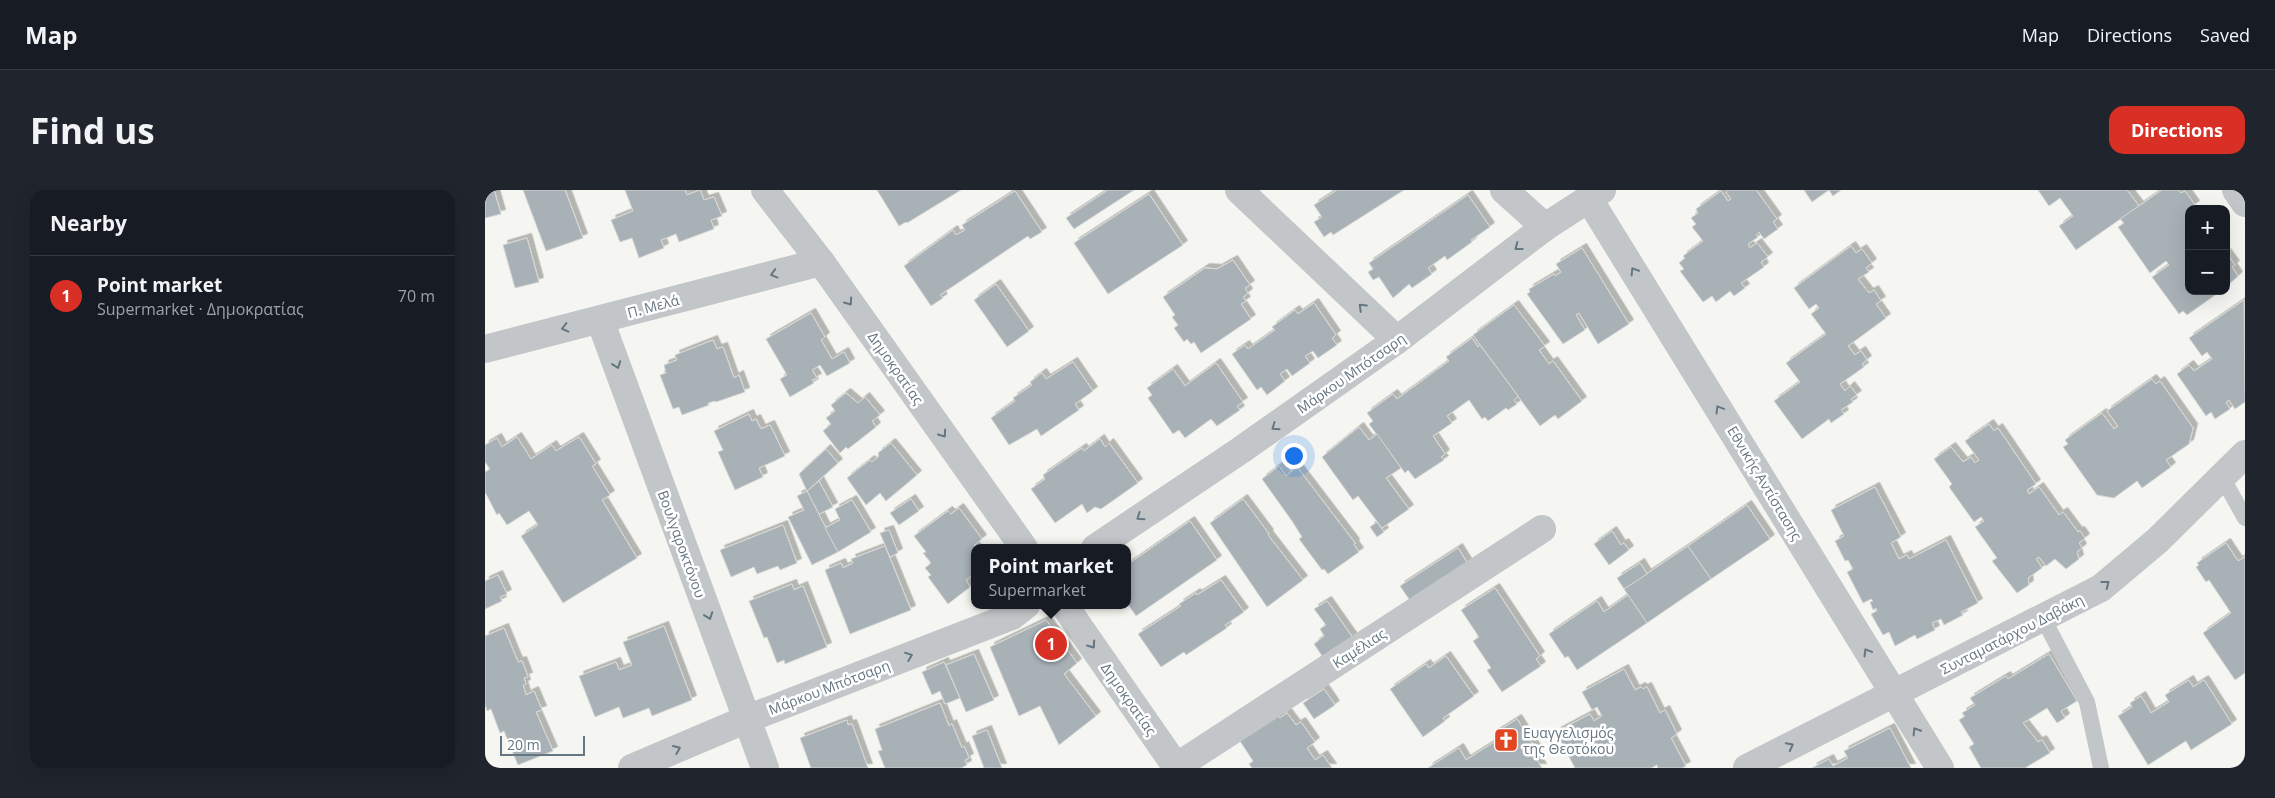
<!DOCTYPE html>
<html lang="en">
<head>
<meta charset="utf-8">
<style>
  body { margin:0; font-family:"Open Sans",sans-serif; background:#20242c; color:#f1f3f6 }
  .controls { position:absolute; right:15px; top:15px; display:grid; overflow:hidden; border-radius:10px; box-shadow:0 5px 20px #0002 }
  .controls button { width:45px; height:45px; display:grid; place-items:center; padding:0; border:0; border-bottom:1px solid #363941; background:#171b24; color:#f1f3f6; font:25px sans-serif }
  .scale { position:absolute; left:15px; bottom:12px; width:85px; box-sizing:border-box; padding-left:5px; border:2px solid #647682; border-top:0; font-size:14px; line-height:18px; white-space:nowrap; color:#647682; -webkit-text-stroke:4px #fff; paint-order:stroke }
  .you { position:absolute; left:808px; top:265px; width:18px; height:18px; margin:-12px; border:4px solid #fff; border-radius:50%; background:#1a73e8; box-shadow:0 0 0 8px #1a73e833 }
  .badge { display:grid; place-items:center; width:32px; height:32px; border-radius:50%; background:#d93025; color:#fff; font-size:16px; font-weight:700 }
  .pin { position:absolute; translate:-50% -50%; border:2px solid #fff; box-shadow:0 1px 5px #0006 }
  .popup { position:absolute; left:486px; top:354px; width:160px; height:65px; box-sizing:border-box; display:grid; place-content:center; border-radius:10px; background:#171b24; filter:drop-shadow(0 1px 4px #0005); font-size:16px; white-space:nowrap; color:#9ea1a6 }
  .popup b { font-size:19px; color:#f1f3f6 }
  .popup::after { content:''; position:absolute; left:50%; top:100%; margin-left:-10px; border:10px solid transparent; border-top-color:#171b24 }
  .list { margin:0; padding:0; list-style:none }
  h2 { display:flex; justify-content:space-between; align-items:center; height:65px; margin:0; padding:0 20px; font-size:21px }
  h2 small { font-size:16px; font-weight:400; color:#9ea1a6 }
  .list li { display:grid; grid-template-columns:32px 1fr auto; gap:15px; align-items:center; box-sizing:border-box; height:80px; padding:0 20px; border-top:1px solid #363941 }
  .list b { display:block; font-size:19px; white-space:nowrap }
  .list p { margin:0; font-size:16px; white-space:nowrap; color:#9ea1a6 }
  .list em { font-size:16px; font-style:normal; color:#9ea1a6 }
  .map { position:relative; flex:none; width:1760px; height:578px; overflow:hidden; border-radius:15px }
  header { display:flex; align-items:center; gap:30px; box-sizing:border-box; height:70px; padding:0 25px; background:#171b24; border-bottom:1px solid #363941 }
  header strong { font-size:24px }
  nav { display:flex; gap:28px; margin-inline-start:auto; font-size:18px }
  .intro { display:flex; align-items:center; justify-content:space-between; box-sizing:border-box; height:120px; padding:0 30px }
  h1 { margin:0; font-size:35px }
  .button { padding:12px 22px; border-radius:15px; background:#d93025; color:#fff; font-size:18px; font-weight:700 }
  main { display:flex; gap:30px; padding:0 30px }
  aside { flex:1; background:#171b24; border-radius:15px; box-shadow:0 5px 20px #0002 }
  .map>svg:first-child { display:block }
</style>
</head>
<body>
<header>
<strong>Map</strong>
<nav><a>Map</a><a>Directions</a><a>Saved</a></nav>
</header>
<div class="intro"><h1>Find us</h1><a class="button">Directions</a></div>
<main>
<aside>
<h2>Nearby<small></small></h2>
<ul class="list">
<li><span class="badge">1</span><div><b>Point market</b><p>Supermarket · Δημοκρατίας</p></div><em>70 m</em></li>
</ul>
</aside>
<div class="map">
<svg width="1760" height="578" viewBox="0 0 1760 578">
  <defs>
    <filter id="shadow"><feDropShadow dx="4.5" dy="-4.5" stdDeviation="0" flood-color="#0004"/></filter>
  </defs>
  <rect width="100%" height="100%" fill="#f5f5f1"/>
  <g fill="#a8b1b6" stroke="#d6d6d4" filter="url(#shadow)">
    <polygon points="0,0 9,0 16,24 0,28"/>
    <polygon points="38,0 80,0 98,48 61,61"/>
    <polygon points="140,0 200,0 202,5 215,0 219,10 229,7 237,26 226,30 229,39 194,52 191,44 176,50 179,58 154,68 147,48 135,52 126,30 148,21"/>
    <polygon points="392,0 476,0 422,33 421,32 414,36"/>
    <polygon points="623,0 649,0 589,39 581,28"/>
    <polygon points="852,0 919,0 848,45 846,42 839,47 829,32 837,27 829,15"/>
    <polygon points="1243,0 1271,0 1292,29 1288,32 1293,39 1279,49 1274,42 1271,45 1273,47 1263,54 1265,58 1272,53 1283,67 1276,72 1279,77 1256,93 1260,98 1249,106 1245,101 1231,112 1227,106 1218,112 1195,81 1199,79 1194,73 1200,68 1198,66 1218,51 1207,37 1211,34 1206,28 1213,23 1211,19 1236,1 1243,11 1246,9 1241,2"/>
    <polygon points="1319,0 1356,0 1348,6 1344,0 1327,12"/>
    <polygon points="1553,0 1642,0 1654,16 1591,60 1574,36 1588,26 1575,8 1564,16"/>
    <polygon points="1677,0 1693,0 1696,3 1700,1 1710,15 1704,19 1704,101 1736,101 1702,125 1698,121 1694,124 1667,87 1684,75 1681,71 1665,83 1633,37 1639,33 1635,29"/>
    <polygon points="530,1 557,42 545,49 543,46 455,105 458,108 446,116 419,76 468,40 471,45 480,40 477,35"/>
    <polygon points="664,4 698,55 623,104 589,53"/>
    <polygon points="983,5 1005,37 986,50 987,52 962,70 960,66 943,78 947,84 927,98 924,94 908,108 894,87 888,90 883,82 888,79 884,73"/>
    <polygon points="42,48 54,92 30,98 18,55"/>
    <polygon points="1366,56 1371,63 1377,59 1387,73 1381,78 1384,82 1373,89 1384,103 1389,100 1396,111 1391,114 1401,128 1363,156 1370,165 1376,161 1382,170 1377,174 1379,177 1355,194 1360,201 1365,196 1372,205 1366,209 1368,212 1356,220 1359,224 1346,233 1344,229 1317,249 1289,211 1315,192 1301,173 1341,144 1326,124 1334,118 1331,114 1324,119 1309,98"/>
    <polygon points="1097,58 1144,134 1113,154 1094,123 1091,125 1100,140 1078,154 1042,104 1045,102 1044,99 1069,84 1070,86 1076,82 1071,74"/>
    <polygon points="1741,63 1750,75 1747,77 1753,86 1741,97"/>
    <polygon points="748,70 765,95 760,98 763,103 758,107 761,111 756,114 766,129 716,163 709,152 706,154 702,149 699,152 689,138 693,135 687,127 690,125 678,107 720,78 732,79"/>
    <polygon points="511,94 544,141 522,157 489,110"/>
    <polygon points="1759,110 1760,212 1750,219 1744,210 1741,212 1745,219 1730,229 1726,222 1721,226 1692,184 1704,175 1709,181 1727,169 1722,162 1717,166 1704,148"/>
    <polygon points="829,113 851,145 847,148 852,155 833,168 828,161 820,166 825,173 807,186 802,179 795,184 800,191 782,205 776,197 772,200 747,164 760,155 763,159 790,140 787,137 810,120 813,124"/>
    <polygon points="1029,115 1060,156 1054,160 1064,174 1068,171 1097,211 1073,229 1070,225 1055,236 988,145"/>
    <polygon points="326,123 340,147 336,150 347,169 359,162 365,173 342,186 335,175 327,180 332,188 327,190 329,193 305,207 295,189 302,185 281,149"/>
    <polygon points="987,148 993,157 995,155 1033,206 1029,210 1032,214 1023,220 1021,218 1003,231 1000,227 997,229 984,210 962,226 967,233 948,246 960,264 956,267 959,270 930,289 923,280 920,283 884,234 888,231 882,223 908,204 912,209 964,171 961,167"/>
    <polygon points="228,150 232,159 238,157 249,188 254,185 260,202 231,212 230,211 223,213 224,215 197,225 194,217 188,219 175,185 181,183 179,175 192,170 190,165"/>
    <polygon points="588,172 608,201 590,214 594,220 556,246 552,239 524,255 506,228 530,211 528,208 547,195 545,192 557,183 561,189"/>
    <polygon points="731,173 758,212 752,216 755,220 732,236 726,229 700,248 694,240 688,244 663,208 667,205 662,198 688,179 700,196"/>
    <polygon points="1667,189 1671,194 1675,191 1708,238 1704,254 1681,270 1686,277 1657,298 1652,291 1629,308 1612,305 1578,257 1583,254 1580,250 1617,223 1629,239 1633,236 1622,221"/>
    <polygon points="361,203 373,213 380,207 395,225 387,231 391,237 363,259 361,257 355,263 338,241 346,234 341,228 350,221 346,215"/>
    <polygon points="264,224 267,231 271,229 276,239 285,235 300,266 274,278 278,287 250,300 233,262 238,260 229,241"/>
    <polygon points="1504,234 1509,241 1513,238 1551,294 1542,300 1544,304 1554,297 1574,325 1578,322 1593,342 1595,341 1600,348 1594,353 1597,358 1592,362 1594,369 1581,379 1570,369 1561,376 1554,367 1551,369 1557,378 1543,388 1544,395 1532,403 1507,371 1512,368 1490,337 1499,331 1496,327 1489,332 1464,297 1467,294 1449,269 1466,257 1478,272 1486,267 1490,273 1494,270 1480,251"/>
    <polygon points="874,237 884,250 892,244 916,278 901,288 924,319 897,338 873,306 868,310 837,267"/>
    <polygon points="32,247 46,269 67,255 71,261 94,247 111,274 107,276 125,305 117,310 152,368 78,413 36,346 53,335 44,321 22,335 14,323 12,325 0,302 0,282 5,279 0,272 0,255 12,248 17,257"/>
    <polygon points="615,249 620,257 624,253 653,293 616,319 610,317 602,323 597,314 570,333 546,299 560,289 558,285 597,258 599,261"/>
    <polygon points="406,253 432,285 401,311 395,303 381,315 362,288 385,270 387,272 394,266 393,263"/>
    <polygon points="341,259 353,273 322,301 314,284"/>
    <polygon points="794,276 801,286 812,277 870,353 869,355 874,362 843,384 839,379 837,380 814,349 817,347 807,331 777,289"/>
    <polygon points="334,291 348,317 334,324 322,301"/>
    <polygon points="1390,297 1416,347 1406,353 1414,369 1422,365 1424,369 1461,350 1493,413 1476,422 1478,425 1459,435 1456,429 1447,433 1450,440 1432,449 1430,445 1410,456 1404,442 1398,445 1386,424 1392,421 1391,418 1388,420 1385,412 1388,411 1386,409 1378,413 1362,382 1368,379 1363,370 1360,371 1350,351 1359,346 1346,320"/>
    <polygon points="322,301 353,362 327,375 303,327 319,320 312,306"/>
    <polygon points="426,309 434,321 414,335 405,323"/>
    <polygon points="758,309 784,344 783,345 818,390 782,417 725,333"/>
    <polygon points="367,310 386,342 353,362 340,338 355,330 350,319"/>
    <polygon points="1262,315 1285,349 1226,389 1203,356"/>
    <polygon points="474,318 497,349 489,355 491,358 490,383 481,390 485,397 463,414 443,387 446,385 440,378 446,373 438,363 441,362 429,346 463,321 466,324"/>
    <polygon points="705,331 732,370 651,426 642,413 642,375"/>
    <polygon points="892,332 899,342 892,347 885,337"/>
    <polygon points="298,335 312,373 295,380 293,376 272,384 269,377 246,387 235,360"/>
    <polygon points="404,340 413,363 405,367 395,343"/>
    <polygon points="1127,341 1136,355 1139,353 1144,360 1124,375 1109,354"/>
    <polygon points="1741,353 1753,371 1760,367 1760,483 1750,490 1718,443 1746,423 1724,390 1721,392 1711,377 1714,375 1712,373"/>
    <polygon points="400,356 426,420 365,444 340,380 356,373 358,378 368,373 366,369"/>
    <polygon points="1203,356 1226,389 1162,433 1139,399"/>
    <polygon points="973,358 983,374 926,412 915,396"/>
    <polygon points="1155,373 1162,384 1139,399 1132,388"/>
    <polygon points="13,385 22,404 15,407 17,411 0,419 0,391"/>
    <polygon points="736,390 759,422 740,435 742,438 701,465 699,462 676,477 653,444 696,416 694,414 711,403 712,405"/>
    <polygon points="307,394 309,400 318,396 342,457 300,474 299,470 292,473 282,447 279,448 264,411"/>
    <polygon points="1010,398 1055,466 1051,469 1056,476 1017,502 1002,480 1006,478 988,451 994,447 976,420"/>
    <polygon points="1143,405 1162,433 1092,480 1083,466 1080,468 1064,444 1112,411 1119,422"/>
    <polygon points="842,411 868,448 839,469 829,454 839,446 835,439 841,435 829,419"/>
    <polygon points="561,430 592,473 579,484 611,526 574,555 555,516 534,526 505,457"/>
    <polygon points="179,436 207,510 167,526 164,518 138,528 134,517 110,527 94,486 131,472 134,480 147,475 138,452"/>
    <polygon points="19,438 33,472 37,471 43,487 39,488 41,494 38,495 41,505 49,501 57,520 51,522 68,561 33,575 19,541 15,543 6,519 2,521 0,514 0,446"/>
    <polygon points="489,464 509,510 481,522 461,475"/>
    <polygon points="1564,464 1592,511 1576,521 1580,528 1572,533 1562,518 1538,533 1553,552 1557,550 1565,563 1540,578 1496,578 1484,557 1489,554 1474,530 1480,526 1477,523 1490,515 1485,508 1521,486 1523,489"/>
    <polygon points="961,466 989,506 958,528 960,531 938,547 905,499 941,474 944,478"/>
    <polygon points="459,472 475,508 460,514 455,501 447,505 437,482"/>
    <polygon points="1139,479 1150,500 1156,497 1158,499 1162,497 1175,523 1180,520 1192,544 1186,548 1201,576 1197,578 1173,578 1172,575 1166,578 1090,578 1071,542 1105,524 1109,531 1117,526 1112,517 1107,520 1097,502"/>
    <polygon points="1704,490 1708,497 1719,490 1747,534 1706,560 1701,551 1663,575 1633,526 1647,517 1645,513 1656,506 1666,523 1684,512 1680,505"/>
    <polygon points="839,499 850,515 829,529 818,513"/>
    <polygon points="455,513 464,536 467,534 477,558 479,556 484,568 480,570 482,575 476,578 400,578 393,561 397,560 390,539"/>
    <polygon points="802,523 811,535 816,532 830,552 822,558 830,570 838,565 847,578 767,578 764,574 768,571 753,548 792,524 795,528"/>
    <polygon points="1032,529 1051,559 1047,562 1057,578 943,578 974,558 981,570 1014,549 1010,543"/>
    <polygon points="362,530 363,535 367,534 383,578 326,578 315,548"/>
    <polygon points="1405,538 1426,578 1327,578 1344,569 1348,576 1363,568 1359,561"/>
    <polygon points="502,540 517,578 499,578 487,546"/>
  </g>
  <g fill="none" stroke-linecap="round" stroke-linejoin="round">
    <g stroke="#c2c6c9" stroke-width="16">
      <polyline points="1737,287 1760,328"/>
      <polyline points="1558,428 1602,512 1616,578"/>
    </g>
    <g stroke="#c2c6c9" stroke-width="28">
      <polyline points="754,0 912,150"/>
      <polyline points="1019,0 1060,37"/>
      <polyline points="1751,0 1760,13"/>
      <polyline points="1104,9 1455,578"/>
      <polyline points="115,130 280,578"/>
      <polyline points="0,159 336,72"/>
      <polyline points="610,358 756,260 912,150 1060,37 1117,0"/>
      <polyline points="691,577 1057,339"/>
      <polyline points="147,578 262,529 527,426 541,415"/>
      <polyline points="1262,578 1616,398 1673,350 1760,264"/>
    </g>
    <g stroke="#c2c6c9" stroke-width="28">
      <polyline points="280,0 336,72 539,358"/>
      <polyline points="579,415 692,578"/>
    </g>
  </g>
  <defs><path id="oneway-chevron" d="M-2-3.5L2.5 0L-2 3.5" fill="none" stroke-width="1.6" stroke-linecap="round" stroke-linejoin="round" transform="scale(1.25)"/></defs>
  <g stroke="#647682">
    <use href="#oneway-chevron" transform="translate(1033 57) rotate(143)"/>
    <use href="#oneway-chevron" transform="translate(1149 81) rotate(-122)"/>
    <use href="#oneway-chevron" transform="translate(289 84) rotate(165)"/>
    <use href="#oneway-chevron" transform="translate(364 112) rotate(55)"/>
    <use href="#oneway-chevron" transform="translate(877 117) rotate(-136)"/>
    <use href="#oneway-chevron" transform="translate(80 138) rotate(166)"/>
    <use href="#oneway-chevron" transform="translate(132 175) rotate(70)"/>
    <use href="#oneway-chevron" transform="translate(1234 219) rotate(-121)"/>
    <use href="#oneway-chevron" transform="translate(790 237) rotate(145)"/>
    <use href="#oneway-chevron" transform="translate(458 244) rotate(55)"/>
    <use href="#oneway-chevron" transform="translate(655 327) rotate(146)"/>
    <use href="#oneway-chevron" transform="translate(1621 394) rotate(-38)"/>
    <use href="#oneway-chevron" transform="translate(224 426) rotate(70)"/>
    <use href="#oneway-chevron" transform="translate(607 455) rotate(55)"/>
    <use href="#oneway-chevron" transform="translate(1382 462) rotate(-121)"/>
    <use href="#oneway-chevron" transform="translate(424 466) rotate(-21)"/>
    <use href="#oneway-chevron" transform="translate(1431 541) rotate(-122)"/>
    <use href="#oneway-chevron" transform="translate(1305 556) rotate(-27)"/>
    <use href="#oneway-chevron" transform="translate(192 559) rotate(-23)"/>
  </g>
  <defs>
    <symbol id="church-square" viewBox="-11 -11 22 22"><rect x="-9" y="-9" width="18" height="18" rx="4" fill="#e34623" stroke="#fff"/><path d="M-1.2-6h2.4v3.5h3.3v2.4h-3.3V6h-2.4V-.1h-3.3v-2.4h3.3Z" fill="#fff"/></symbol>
  </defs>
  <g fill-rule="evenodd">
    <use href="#church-square" x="1007" y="536" width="28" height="28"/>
  </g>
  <g text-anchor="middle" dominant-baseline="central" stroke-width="5" stroke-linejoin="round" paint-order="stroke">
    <g font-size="14" fill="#647682" stroke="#fff">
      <text transform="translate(168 116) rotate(-15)">Π. Μελά</text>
      <text transform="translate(411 178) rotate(55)">Δημοκρατίας</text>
      <text transform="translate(866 183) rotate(-35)">Μάρκου Μπότσαρη</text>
      <text transform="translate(1280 293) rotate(59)">Εθνικής Αντίστασης</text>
      <text transform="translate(197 354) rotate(70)">Βουλγαροκτόνου</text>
      <text transform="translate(1527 444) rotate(-27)">Συνταματάρχου Δαβάκη</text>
      <text transform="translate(874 458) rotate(-33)">Καμέλιας</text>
      <text transform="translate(344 497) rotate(-21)">Μάρκου Μπότσαρη</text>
      <text transform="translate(644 509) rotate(55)">Δημοκρατίας</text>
    </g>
    <g font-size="14" fill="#647682" stroke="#fff" text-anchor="start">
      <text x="1038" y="542">Ευαγγελισμός<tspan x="1038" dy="16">της Θεοτόκου</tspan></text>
    </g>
  </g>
</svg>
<div class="controls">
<button>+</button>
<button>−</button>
</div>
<div class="scale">20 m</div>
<div class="you"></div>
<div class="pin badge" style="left:566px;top:454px">1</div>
<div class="popup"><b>Point market</b>Supermarket</div>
</div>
</main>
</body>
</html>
